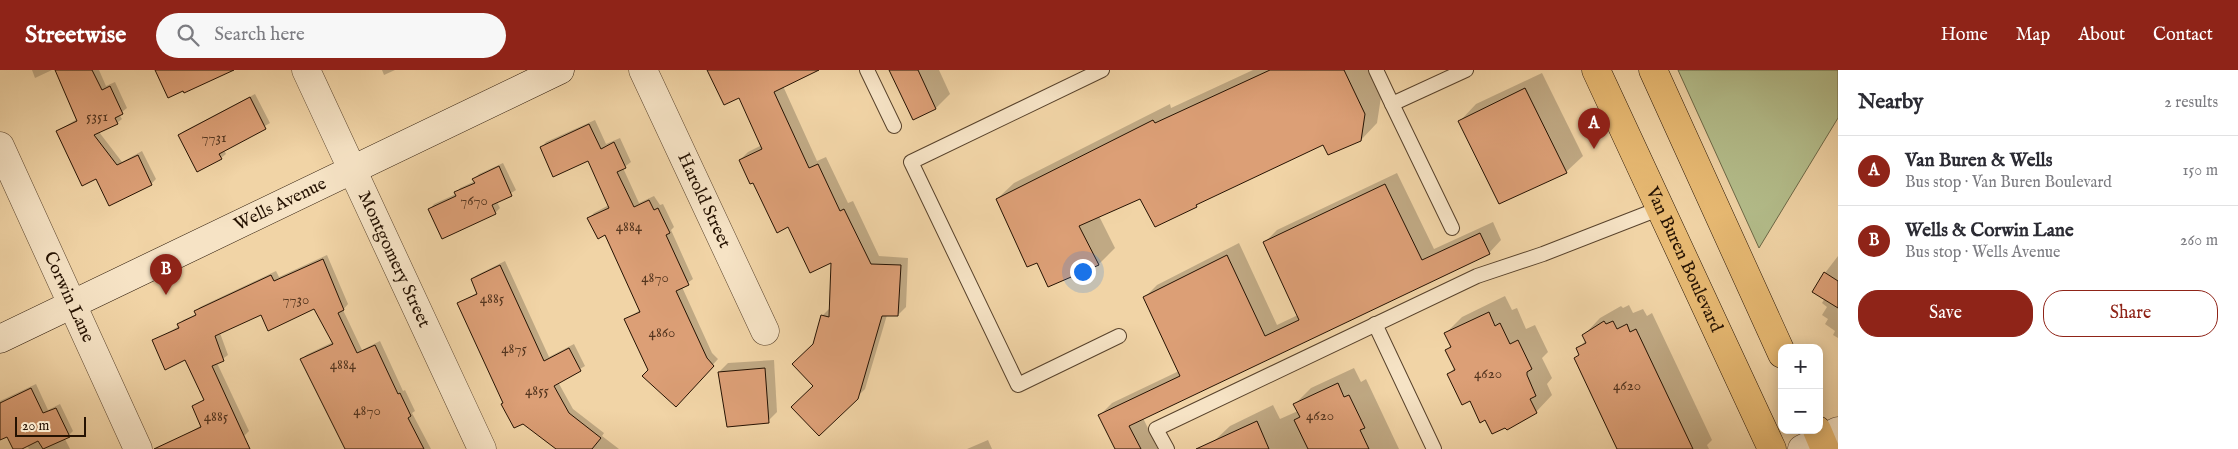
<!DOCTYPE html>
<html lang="en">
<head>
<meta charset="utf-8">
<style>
  body { margin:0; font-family:"IM FELL English",serif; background:#f7f7f7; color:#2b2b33 }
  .controls { position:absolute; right:15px; bottom:15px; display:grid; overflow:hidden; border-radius:10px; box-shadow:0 2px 12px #0003 }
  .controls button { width:45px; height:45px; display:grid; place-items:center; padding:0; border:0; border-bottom:1px solid #e1e1e2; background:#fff; color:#2b2b33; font:25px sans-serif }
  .scale { position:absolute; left:15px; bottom:12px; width:71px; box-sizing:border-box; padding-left:5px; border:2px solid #251202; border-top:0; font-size:14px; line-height:18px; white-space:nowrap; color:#251202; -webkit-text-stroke:4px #f6e3c5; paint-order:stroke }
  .you { position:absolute; left:1082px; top:201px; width:18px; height:18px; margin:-12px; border:4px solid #fff; border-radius:50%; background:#1a73e8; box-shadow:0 0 0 8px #1a73e833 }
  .badge { display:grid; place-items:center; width:32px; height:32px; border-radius:50%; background:#8f2418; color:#fff; font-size:16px; font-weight:700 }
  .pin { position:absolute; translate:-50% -41px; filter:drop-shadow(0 1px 2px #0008) }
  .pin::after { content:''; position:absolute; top:26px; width:18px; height:15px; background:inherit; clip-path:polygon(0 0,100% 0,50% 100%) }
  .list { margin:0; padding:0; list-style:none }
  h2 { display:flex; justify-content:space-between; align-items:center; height:65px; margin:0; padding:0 20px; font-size:21px }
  h2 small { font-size:16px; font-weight:400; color:#7c7c81 }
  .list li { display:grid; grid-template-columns:32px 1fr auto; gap:15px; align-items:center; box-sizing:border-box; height:70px; padding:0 20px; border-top:1px solid #e1e1e2 }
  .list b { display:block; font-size:19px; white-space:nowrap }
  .list p { margin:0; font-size:16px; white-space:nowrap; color:#7c7c81 }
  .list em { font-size:16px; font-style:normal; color:#7c7c81 }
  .actions { display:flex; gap:10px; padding:15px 20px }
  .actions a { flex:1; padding:11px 0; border:1px solid #8f2418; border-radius:20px; text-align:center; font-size:18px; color:#8f2418 }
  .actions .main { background:#8f2418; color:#fff }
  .icon { flex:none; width:28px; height:28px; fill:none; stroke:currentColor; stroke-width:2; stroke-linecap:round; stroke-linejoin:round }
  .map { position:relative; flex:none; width:1838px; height:379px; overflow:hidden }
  header { display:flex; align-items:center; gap:30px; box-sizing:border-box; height:70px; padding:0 25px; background:#8f2418; color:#fff }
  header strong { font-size:24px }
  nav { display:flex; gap:28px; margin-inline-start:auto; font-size:18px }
  .search { width:350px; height:45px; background:#f7f7f7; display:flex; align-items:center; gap:12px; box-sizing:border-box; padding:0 18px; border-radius:28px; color:#7c7c81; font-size:19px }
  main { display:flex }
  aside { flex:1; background:#fff }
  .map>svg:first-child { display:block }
</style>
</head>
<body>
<header>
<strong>Streetwise</strong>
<div class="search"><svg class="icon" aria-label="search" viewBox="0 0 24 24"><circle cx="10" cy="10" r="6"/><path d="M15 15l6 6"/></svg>Search here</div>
<nav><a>Home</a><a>Map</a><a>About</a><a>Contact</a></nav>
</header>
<main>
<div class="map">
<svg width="1838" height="379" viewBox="0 0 1838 379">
  <rect width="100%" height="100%" fill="#f1d4a6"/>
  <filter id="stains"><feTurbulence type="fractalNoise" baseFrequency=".004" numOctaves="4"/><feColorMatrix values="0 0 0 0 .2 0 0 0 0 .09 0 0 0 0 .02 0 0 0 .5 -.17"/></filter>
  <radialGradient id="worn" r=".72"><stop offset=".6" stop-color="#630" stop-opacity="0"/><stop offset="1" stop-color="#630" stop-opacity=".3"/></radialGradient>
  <polygon fill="#b4be8c" stroke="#6c6847" points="1678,0 1838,0 1838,48 1759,178"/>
  <g fill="#0003">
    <polygon points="32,0 52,0 35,8"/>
    <polygon points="57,0 99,0 106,16 115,12 127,38 119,44 122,49 117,53 99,62 122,92 142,81 156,109 151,114 96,108 57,61 77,49"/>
    <polygon points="382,0 395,0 384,5"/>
    <polygon points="716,0 809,0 783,16 817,91 826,87 848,133 853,131 879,186 908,188 906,237 898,245 887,245 865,319 819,364 814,316 814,274 822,246 830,238 832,191 754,111 740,90 748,82 762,75 739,26"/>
    <polygon points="891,0 939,0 950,24 936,38 914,49"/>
    <polygon points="1253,0 1368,0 1381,27 1377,53 1361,70 1324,74 1202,130 1196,136 1141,128 1099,146 1115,178 1099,194 1048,216 1038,192 997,129 1014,113 1170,34 1171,38"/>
    <polygon points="1542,3 1583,86 1566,102 1460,51 1476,34"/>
    <polygon points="255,24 270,53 224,80 226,84 221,88 179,65 184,61"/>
    <polygon points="595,50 606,74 620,68 631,92 623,98 639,133 654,126 660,135 663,134 674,157 671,160 693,209 682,217 712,283 718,289 676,335 649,300 626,249 640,240 606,164 589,148 594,143 609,135 589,90 541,78 546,72"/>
    <polygon points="503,93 516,120 497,132 500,138 495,143 430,139 434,134 456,124 460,118 475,111 474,109 479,104"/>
    <polygon points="1397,103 1434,179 1493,152 1501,170 1489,183 1143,348 1158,379 1116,379 1100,345 1112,333 1179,301 1145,227 1157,215 1239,173 1277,255 1298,245 1265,172 1277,160"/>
    <polygon points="327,185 348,234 343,240 362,280 380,271 403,321 405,320 415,341 412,343 431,379 348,379 302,289 306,285 333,272 314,238 261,244 220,263 228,285 217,293 249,361 244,366 213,379 188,379 183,366 202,355 193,336 205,329 186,289 154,271 179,256 183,250 197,244 196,241 200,237 276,201 279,207"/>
    <polygon points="1838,186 1838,268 1833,265 1835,261 1825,254 1828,249 1822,245 1827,237 1822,233 1825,228 1825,203"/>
    <polygon points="505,191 549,287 574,274 585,296 558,312 573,339 604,363 602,366 619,379 558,379 504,332 459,233 478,222 472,209 477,205"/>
    <polygon points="1505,226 1512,240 1517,238 1526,259 1535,255 1548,282 1542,288 1552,308 1547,314 1552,325 1536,342 1486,348 1449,304 1455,297 1447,280 1451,275 1446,263 1462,247"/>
    <polygon points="1629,235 1633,243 1643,239 1647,246 1652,243 1712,370 1707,375 1709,379 1619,379 1576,288 1580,284 1578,279 1586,270 1584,265 1600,248 1621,236 1623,238"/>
    <polygon points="774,290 777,342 768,351 719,302 728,293"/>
    <polygon points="1354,298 1361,312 1366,309 1399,379 1216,379 1213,372 1230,356 1273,335 1280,349 1298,341 1295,334 1311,318"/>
    <polygon points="36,314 48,340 60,334 73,361 65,369 70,379 29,379 27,375 14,379 8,365 0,368 0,331"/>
    <polygon points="988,370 992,379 967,379"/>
  </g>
  <g fill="#dc9f76" stroke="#251202">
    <polygon points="55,0 92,0 102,20 110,16 123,44 115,48 118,54 94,65 117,95 138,85 152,115 109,136 96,109 82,116 56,61 77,51"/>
    <polygon points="155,0 234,0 184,23 183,21 168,28"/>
    <polygon points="707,0 819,0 774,22 809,98 818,94 840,141 844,139 871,194 901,195 898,246 882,246 858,329 819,366 791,337 813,316 792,294 813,274 821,245 829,247 831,193 810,203 788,157 777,163 753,113 750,114 739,90 762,79 739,28 724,35"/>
    <polygon points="889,0 918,0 936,39 913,50"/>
    <polygon points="1270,0 1344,0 1365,44 1361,71 1328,85 1323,75 1196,135 1197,137 1155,157 1140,129 1079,156 1099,195 1048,217 1037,193 1027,197 996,129 1153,50 1155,53"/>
    <polygon points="1525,18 1567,103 1499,134 1458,51"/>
    <polygon points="250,27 266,59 219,84 222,89 197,102 178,65"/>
    <polygon points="589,54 601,79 614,72 626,98 617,102 634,137 649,130 654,140 658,138 670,163 666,165 689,215 676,221 707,288 714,296 676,337 642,306 648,300 624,249 640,242 605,165 598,169 587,148 609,138 588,91 553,107 540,77"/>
    <polygon points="499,96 512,126 492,135 496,144 442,169 428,139 456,126 454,122 475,113 472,109"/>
    <polygon points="1385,114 1422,190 1480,163 1490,184 1129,356 1141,379 1115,379 1098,345 1180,306 1143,227 1227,185 1265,266 1299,250 1263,172"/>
    <polygon points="323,189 344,240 338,243 357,283 375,275 398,324 400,323 411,346 408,348 424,379 345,379 300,289 333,274 314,239 268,261 261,245 215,266 224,291 212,296 250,379 154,379 201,357 192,336 204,330 185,290 165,300 152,270 179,258 177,254 196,245 194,241 271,205 274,211"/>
    <polygon points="500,195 544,291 569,278 581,301 554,316 569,343 601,368 592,379 556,379 523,354 514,358 501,334 503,333 457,233 477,224 471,209"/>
    <polygon points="1824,202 1838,211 1838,238 1812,222"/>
    <polygon points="1489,242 1495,256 1500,253 1510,274 1518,270 1532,299 1527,302 1527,305 1536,326 1530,329 1537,343 1507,360 1505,358 1492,364 1485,350 1480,353 1470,331 1462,335 1447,304 1455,300 1445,280 1451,277 1444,263"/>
    <polygon points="1604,251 1606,254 1613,251 1617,259 1627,254 1630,262 1636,259 1693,379 1617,379 1574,288 1579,285 1576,278 1586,273 1582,265"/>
    <polygon points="765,298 769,353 727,357 718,302"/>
    <polygon points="1338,313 1344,327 1349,325 1365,358 1360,360 1369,379 1308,379 1294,350 1300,347 1293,334"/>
    <polygon points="31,318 43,343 56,338 70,367 43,379 38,371 22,379 13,379 7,367 0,370 0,333"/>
    <polygon points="1257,351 1269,379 1196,379"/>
  </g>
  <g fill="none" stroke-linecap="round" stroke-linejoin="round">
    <defs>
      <g id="lane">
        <polyline points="867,0 894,56"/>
        <polyline points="1102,0 911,92 1018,315 1119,266"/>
        <polyline points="1376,0 1392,34 1466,0"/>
        <polyline points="1392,34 1452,158"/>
        <polyline points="1375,254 1434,379"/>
        <polyline points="1167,379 1156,359 1477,206 1543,184 1661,138"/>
      </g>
      <g id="street">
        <path id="s1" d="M306,0L482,379"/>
        <path id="s2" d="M643,0L765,261"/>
        <path id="s3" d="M0,76L138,379"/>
        <polyline points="1802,379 1838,361"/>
      </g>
      <g id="secondary">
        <path id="s4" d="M0,269L560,0"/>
      </g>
      <g id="primary">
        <path id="s5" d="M1596,0L1772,379"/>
        <polyline points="1653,0 1782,284"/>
        <polyline points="1817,360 1825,379"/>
      </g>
    </defs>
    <use href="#lane" stroke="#58422b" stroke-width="16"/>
    <use href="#street" stroke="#58422b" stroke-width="29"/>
    <use href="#secondary" stroke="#251202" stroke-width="29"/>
    <use href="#primary" stroke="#251202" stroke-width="29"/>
    <use href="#lane" stroke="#f6e3c5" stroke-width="14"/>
    <use href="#street" stroke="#f6e3c5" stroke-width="28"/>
    <use href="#secondary" stroke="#f6e3c5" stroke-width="28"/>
    <use href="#primary" stroke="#e8ba73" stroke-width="28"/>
  </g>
  <g text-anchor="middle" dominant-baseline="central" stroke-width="4.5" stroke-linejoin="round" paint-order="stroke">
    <g font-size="15" fill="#53351f">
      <text x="97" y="46">5351</text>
      <text x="214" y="67">7731</text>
      <text x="474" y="130">7670</text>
      <text x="629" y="156">4884</text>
      <text x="655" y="207">4870</text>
      <text x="492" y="228">4885</text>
      <text x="296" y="229">7730</text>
      <text x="662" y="262">4860</text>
      <text x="514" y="278">4875</text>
      <text x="343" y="294">4884</text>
      <text x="1488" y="303">4620</text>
      <text x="1627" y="315">4620</text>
      <text x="537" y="320">4855</text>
      <text x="367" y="340">4870</text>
      <text x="1320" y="345">4620</text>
      <text x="216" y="346">4885</text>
    </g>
    <g font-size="18" fill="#251202" stroke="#f6e3c5">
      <text stroke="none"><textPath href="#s2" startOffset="144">Harold Street</textPath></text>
      <text stroke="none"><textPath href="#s4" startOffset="311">Wells Avenue</textPath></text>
      <text stroke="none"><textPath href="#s5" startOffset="209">Van Buren Boulevard</textPath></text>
      <text stroke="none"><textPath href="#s1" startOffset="209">Montgomery Street</textPath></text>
      <text stroke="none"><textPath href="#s3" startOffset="166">Corwin Lane</textPath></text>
    </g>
  </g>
  <rect width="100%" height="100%" filter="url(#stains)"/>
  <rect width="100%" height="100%" fill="url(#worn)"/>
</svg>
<div class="controls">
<button>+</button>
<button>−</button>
</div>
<div class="scale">20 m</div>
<div class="you"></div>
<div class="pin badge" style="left:1594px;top:79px">A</div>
<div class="pin badge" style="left:166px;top:225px">B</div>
</div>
<aside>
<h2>Nearby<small>2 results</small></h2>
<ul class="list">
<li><span class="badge">A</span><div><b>Van Buren &amp; Wells</b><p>Bus stop · Van Buren Boulevard</p></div><em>150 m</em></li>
<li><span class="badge">B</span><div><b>Wells &amp; Corwin Lane</b><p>Bus stop · Wells Avenue</p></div><em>260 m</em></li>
</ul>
<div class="actions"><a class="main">Save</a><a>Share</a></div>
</aside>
</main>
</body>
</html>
